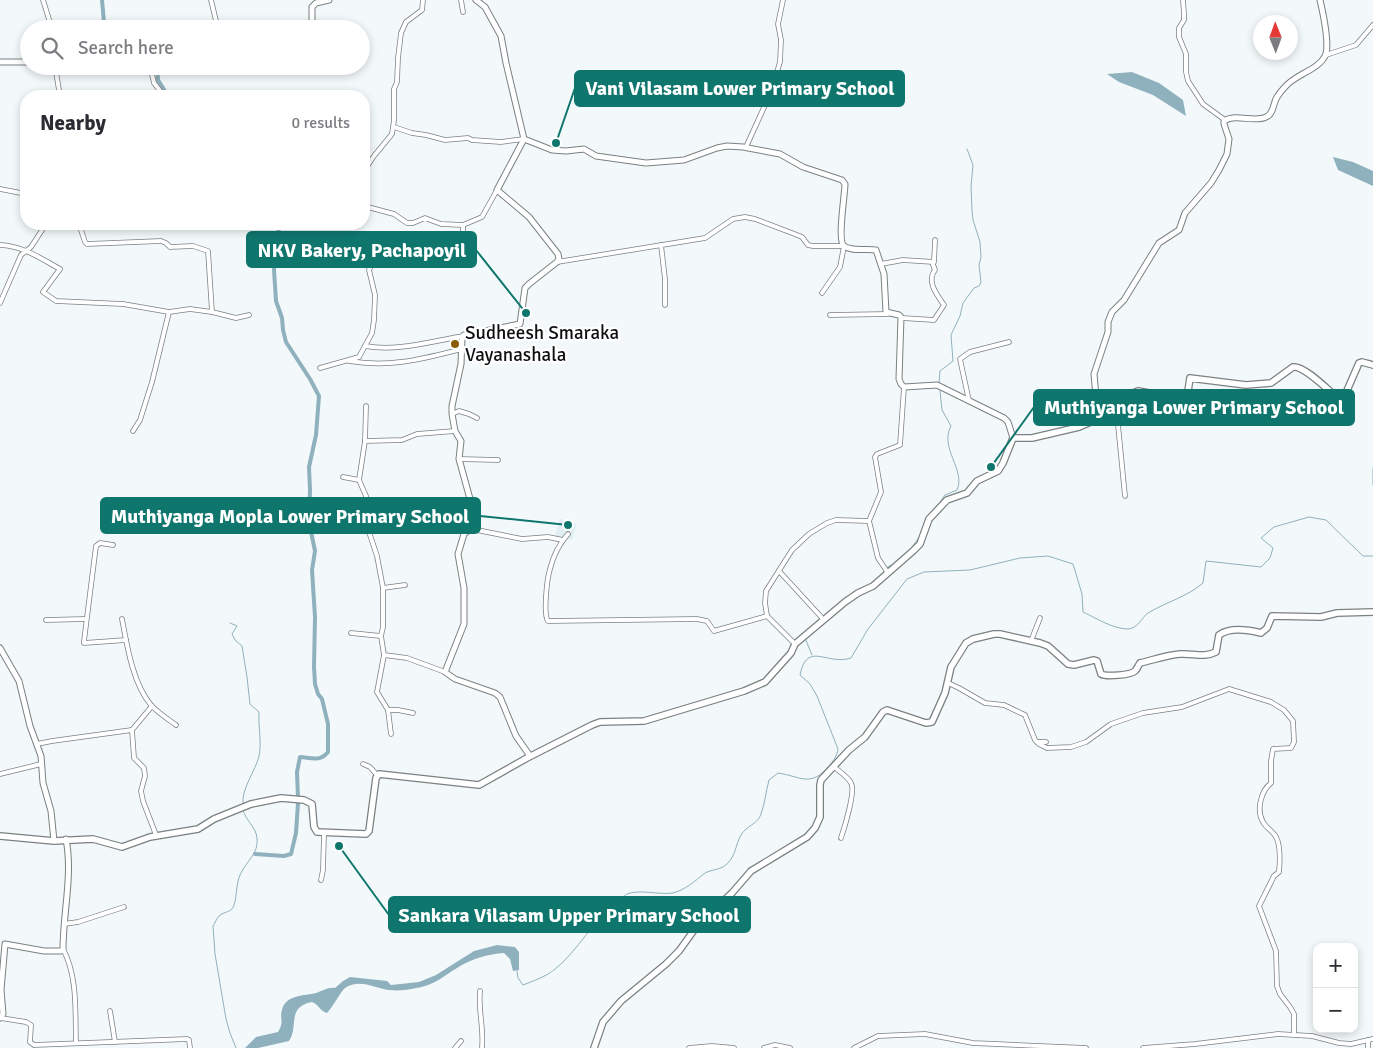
<!DOCTYPE html>
<html lang="en">
<head>
<meta charset="utf-8">
<style>
  body { margin:0; font-family:Signika,sans-serif; background:#f2f2f3; color:#2b2b33 }
  .controls { position:absolute; right:15px; bottom:15px; display:grid; overflow:hidden; border-radius:10px; box-shadow:0 2px 8px #0003 }
  .controls button { width:45px; height:45px; display:grid; place-items:center; padding:0; border:0; border-bottom:1px solid #e1e1e2; background:#fff; color:#2b2b33; font:25px sans-serif }
  .compass { position:absolute; left:1253px; top:15px; width:45px; height:45px; border-radius:50%; background:#fff; box-shadow:0 2px 8px #0003; rotate:359deg }
  .list { margin:0; padding:0; list-style:none }
  h2 { display:flex; justify-content:space-between; align-items:center; height:65px; margin:0; padding:0 20px; font-size:21px }
  h2 small { font-size:16px; font-weight:400; color:#7c7c81 }
  .icon { flex:none; width:28px; height:28px; fill:none; stroke:currentColor; stroke-width:2; stroke-linecap:round; stroke-linejoin:round }
  .map { position:relative; flex:none; width:1373px; height:1048px; overflow:hidden }
  .search { position:absolute; background:#fff; box-shadow:0 2px 8px #0003; left:20px; top:20px; width:350px; height:55px; display:flex; align-items:center; gap:12px; box-sizing:border-box; padding:0 18px; border-radius:28px; color:#7c7c81; font-size:19px }
  .panel { position:absolute; background:#fff; box-shadow:0 2px 8px #0003; left:20px; top:90px; width:350px; height:140px; border-radius:20px }
  .map>svg:first-child { display:block }
</style>
</head>
<body>
<div class="map">
<svg width="1373" height="1048" viewBox="0 0 1373 1048">
  <rect width="100%" height="100%" fill="#f3f9fb"/>
  <polygon fill="#e1eff5" points="560,519 577,524 572,540 555,536"/>
  <g fill="#8fb0bd">
    <polygon points="1132,72 1159,83 1183,100 1186,116 1153,95 1119,82 1107,74"/>
    <polygon points="1333,157 1353,162 1373,171 1373,186 1338,170"/>
    <path d="M497,945L515,947L519,952V970L513,971L510,959L504,953C488,954 471,959 457,968C442,977 435,985 416,988C408,990 398,991 389,990C375,988 359,978 345,988C341,991 333,1007 327,1013C320,1011 318,1004 312,1002C286,1007 299,1027 289,1041L258,1048H245L256,1037L278,1032C285,1021 279,1019 282,1010C286,994 305,996 316,993C323,991 327,987 335,988L343,981L350,977L387,981L391,985L419,982L436,975L474,951Z"/>
  </g>
  <g fill="none" stroke-linecap="round" stroke-linejoin="round">
    <g stroke="#8fb0bd" stroke-width="1">
      <polyline points="939,383 940,371 953,361 951,335 960,316 963,303 974,288 979,286 981,282 979,265 981,257 980,242 973,220 972,210 971,186 973,165 967,149"/>
      <polyline points="1373,468 1373,485"/>
      <path d="M935,509L945,495L957,490C966,470 939,448 951,426L942,410L940,391"/>
      <polyline points="909,551 920,536 925,522"/>
      <polyline points="886,568 897,562"/>
      <path d="M230,623L237,626L232,634L235,640L242,646L247,677L250,704L259,712C258,727 262,742 259,756C256,770 241,789 243,804"/>
      <polyline points="805,638 812,655"/>
      <path d="M517,971L518,978L523,985C533,981 545,977 554,970C579,950 592,921 618,901C621,899 624,896 627,894C641,889 658,895 673,893C685,890 695,881 705,873C710,870 717,870 723,867C736,859 735,845 741,835C746,826 758,824 761,814C765,803 766,791 769,780L778,773C799,776 810,787 826,769C832,763 837,757 838,749L817,696L810,684L800,675C807,640 827,666 851,658L868,629L907,579L924,572L970,570L1020,558L1048,556L1073,564L1082,594L1083,612C1096,618 1111,628 1127,629C1138,629 1141,618 1148,613C1166,602 1187,597 1203,583L1206,561L1261,567L1270,558L1273,548L1261,538L1274,527L1309,517L1326,520L1363,556H1373"/>
      <path d="M236,1048L230,1033L226,1019L215,954L213,926C215,923 217,918 219,916C224,911 232,913 234,905C237,896 236,884 240,875C246,861 259,854 257,838C256,827 246,821 243,810"/>
    </g>
    <g stroke="#8fb0bd" stroke-width="4">
      <polyline points="102,0 104,22 106,29"/>
      <polyline points="157,66 158,80 168,96"/>
      <path d="M279,224L278,242L274,270L276,301L282,318L283,330L286,342L310,379L319,396L316,435L309,467L310,490L309,522L315,551L312,570L315,617L314,667L315,684L318,694L322,699L328,724V752C320,762 312,758 300,757L297,772L298,798"/>
      <polyline points="255,854 284,856 291,854 296,833 298,803"/>
    </g>
    <defs>
      <g id="minor">
        <polyline points="43,0 52,29"/>
        <polyline points="211,0 218,29"/>
        <polyline points="461,0 463,12"/>
        <polyline points="1183,0 1184,14 1184,20 1179,28 1179,37 1186,54 1186,72 1188,81 1203,104 1225,120"/>
        <polyline points="1326,55 1356,45 1373,25"/>
        <polyline points="55,66 60,96"/>
        <polyline points="150,66 154,83 161,92 160,96"/>
        <polyline points="394,127 412,133 426,135 445,140 468,138 472,140 501,142 524,139"/>
        <polyline points="746,147 771,92 780,62 781,40 778,24 783,0"/>
        <polyline points="364,171 374,156 392,134 394,120 394,89 397,82 398,58 401,33 406,22 422,10 423,0"/>
        <polyline points="0,189 26,194"/>
        <polyline points="79,224 85,242 87,244 161,241 166,243 170,247 193,246 208,251 212,312"/>
        <polyline points="463,225 482,217 497,190"/>
        <path d="M0,245C23,246 40,258 60,269L43,292L56,301L123,304L169,312L190,309L212,312L236,318L249,315"/>
        <polyline points="661,245 665,279 665,305"/>
        <polyline points="557,262 705,238 733,219 745,217 755,219 792,233 802,237 808,245 813,246 844,246 840,267 822,293"/>
        <polyline points="881,264 903,260 934,262 935,240"/>
        <polyline points="0,303 21,255 31,247 46,224"/>
        <polyline points="830,315 888,314"/>
        <path d="M902,318L934,320L944,305C937,295 926,281 935,270L932,262"/>
        <path d="M365,346C398,352 431,341 464,336"/>
        <path d="M349,361C391,368 422,359 462,349"/>
        <polyline points="320,368 359,357 372,333 374,320 375,295 369,270 371,266 398,257 442,247 459,241 463,233 463,225 441,224 425,218 413,223 407,223 394,214 364,206"/>
        <polyline points="969,401 960,359 970,352 1009,342"/>
        <polyline points="366,406 365,441 359,480 366,496 366,523 377,556 383,588 383,627 381,636 384,655 377,692 388,710 391,734"/>
        <polyline points="1113,412 1118,425 1125,496"/>
        <polyline points="452,414 459,411 469,414 477,418"/>
        <polyline points="133,431 140,420 152,382 169,312"/>
        <polyline points="365,441 402,440 417,434 455,431"/>
        <polyline points="459,459 498,460"/>
        <polyline points="343,477 359,480"/>
        <polyline points="472,529 522,539 548,537 563,540"/>
        <path d="M568,534C560,543 553,557 550,569C547,579 543,614 548,621L697,619L707,621L714,631L767,616"/>
        <polyline points="113,545 100,543 96,546 84,641 84,643 126,640"/>
        <polyline points="779,571 824,620"/>
        <polyline points="888,573 878,558 869,521 881,492 875,457 877,454 900,445 904,387"/>
        <polyline points="383,588 405,585"/>
        <path d="M122,619C127,646 133,684 151,705C158,713 168,719 176,725"/>
        <polyline points="46,620 85,619"/>
        <polyline points="351,633 381,636"/>
        <polyline points="1031,641 1040,618"/>
        <polyline points="795,644 767,616 765,603 766,591 792,550 809,534 827,523 836,520 869,521"/>
        <polyline points="384,655 407,658 445,672"/>
        <path d="M948,683L959,688L985,703L1004,705L1025,715L1035,740L1039,744L1047,748L1071,747L1086,742L1111,724L1143,713L1182,707L1229,689L1271,702L1284,710L1293,721L1294,742L1291,748L1273,749L1271,761V783C1261,791 1256,810 1263,822C1266,828 1273,831 1276,837C1281,846 1280,861 1279,872L1274,876L1259,906L1276,951L1277,986L1280,994L1290,1007L1294,1014V1034"/>
        <polyline points="152,706 132,730 134,758 144,768 145,776 141,791 143,801 156,835"/>
        <polyline points="388,710 398,710 413,713"/>
        <polyline points="1037,742 1046,742"/>
        <polyline points="37,744 52,741 132,730"/>
        <polyline points="363,764 370,767 377,775"/>
        <path d="M834,767C839,771 848,777 851,783C856,791 844,829 841,838"/>
        <polyline points="0,774 41,764"/>
        <polyline points="321,880 323,870 324,833"/>
        <polyline points="64,924 78,922 124,907"/>
        <path d="M63,949C78,977 75,1012 76,1043"/>
        <path d="M480,991C478,1010 484,1028 482,1048"/>
        <polyline points="110,1011 115,1042"/>
        <polyline points="1,1018 26,1022 31,1025 30,1042 34,1045 187,1039 189,1040 190,1048"/>
        <polyline points="1368,1040 1368,1048"/>
        <polyline points="455,1048 461,1041"/>
        <polyline points="689,1048 712,1046 734,1048"/>
        <polyline points="764,1048 775,1045 790,1048"/>
        <polyline points="854,1048 878,1036 925,1034 973,1043 1086,1048"/>
        <polyline points="1143,1048 1195,1044 1278,1034 1312,1036 1339,1043 1351,1044 1373,1039"/>
      </g>
      <g id="tertiary">
        <polyline points="476,0 485,7 501,36 506,63 524,139 497,190 529,217 558,254 559,259 557,262 529,284 525,288 520,324 464,335 462,338 461,364 452,406 452,414 455,431 461,441 459,459 475,517 475,525 464,534 458,554 464,588 464,624 445,672 455,679 495,693 500,697 516,736 530,756"/>
        <polyline points="248,29 254,27 256,29"/>
        <polyline points="312,29 312,7 316,3 329,0"/>
        <polyline points="0,62 29,62"/>
        <path d="M524,139L552,150L566,151L584,149L596,156L646,163L684,160L717,148L727,146L743,147L780,154L803,167L842,180L845,184C845,194 837,241 844,246C852,252 867,248 876,250L884,274L886,312L899,315L901,317L899,379L901,384L904,387L937,385L1004,418L1008,422L1013,438"/>
        <path d="M1098,419L1094,374L1108,332V322L1112,312L1124,300L1159,243L1179,230L1185,213L1211,183L1219,170L1227,154L1229,139L1224,124V121C1236,113 1254,123 1266,117C1274,114 1273,103 1277,97C1279,94 1282,90 1284,88C1293,77 1305,74 1316,66C1320,63 1324,59 1326,54C1329,41 1323,13 1320,0"/>
        <polyline points="0,648 19,681 30,726 41,756 43,783 51,811 54,841"/>
        <path d="M0,1018L3,1014L1,990L5,944L44,951H61L63,949C63,913 73,875 66,839"/>
      </g>
      <g id="secondary">
        <path d="M0,836L54,841L93,839L122,847L150,837L198,829L214,819L251,804L281,798L304,800L312,804L314,827L317,832L366,834L369,831L376,778L379,774L479,785L527,758L592,725L600,722L644,721L744,691L765,682L791,653L795,644L845,602L858,593L873,586L913,551L920,544L929,519L947,500L967,493L977,481L998,471L1003,463L1013,438H1032L1079,427L1116,411L1133,393L1138,391L1161,395L1184,394L1188,391L1190,378L1246,385L1271,383L1293,367C1304,365 1329,391 1339,399H1341L1345,395L1359,363L1362,362L1373,365"/>
        <path d="M594,1048L603,1022L621,1001L666,964L679,951L697,926L732,893L751,871L807,837L815,828L820,817V785L821,780L849,750L865,737L883,712L887,710L926,723L932,722L945,693L951,667L966,643L973,639L994,634H1000L1040,643L1048,646L1068,664L1074,665L1094,660L1097,661L1101,674C1106,677 1131,675 1135,671C1137,669 1138,666 1140,663C1153,660 1167,655 1180,654C1193,653 1204,658 1216,652L1219,635C1230,627 1249,630 1261,633L1267,628L1272,616L1321,617L1337,613L1373,612"/>
      </g>
    </defs>
    <use href="#minor" stroke="#7b8082" stroke-width="5.5"/>
    <use href="#tertiary" stroke="#7b8082" stroke-width="7"/>
    <use href="#secondary" stroke="#7b8082" stroke-width="8"/>
    <use href="#minor" stroke="#fff" stroke-width="4"/>
    <use href="#tertiary" stroke="#fff" stroke-width="5"/>
    <use href="#secondary" stroke="#fff" stroke-width="5.5"/>
  </g>
  <circle fill="#8c5b05" stroke="#fff" stroke-width="2" cx="455" cy="344" r="5"/>
  <g text-anchor="middle" dominant-baseline="central" stroke-width="4.5" stroke-linejoin="round" paint-order="stroke">
    <g font-size="19" fill="#0d0f10" stroke="#fff" text-anchor="start">
      <text x="465" y="333">Sudheesh Smaraka<tspan x="465" dy="22">Vayanashala</tspan></text>
    </g>
  </g>
  <path fill="none" stroke="#0f766e" stroke-width="2" d="M556 143L575 88M526 313L476 250M991 467L1034 407M568 525L480 516M339 846L389 915"/>
  <g fill="#0f766e" stroke="#fff" stroke-width="2">
    <circle cx="556" cy="143" r="5"/>
    <circle cx="526" cy="313" r="5"/>
    <circle cx="991" cy="467" r="5"/>
    <circle cx="568" cy="525" r="5"/>
    <circle cx="339" cy="846" r="5"/>
  </g>
  <g fill="#0f766e" stroke="#0f766e" stroke-width="2">
    <rect x="575" y="71" width="329" height="35" rx="5"/>
    <rect x="247" y="232" width="229" height="35" rx="5"/>
    <rect x="1034" y="390" width="320" height="35" rx="5"/>
    <rect x="101" y="498" width="379" height="35" rx="5"/>
    <rect x="389" y="897" width="361" height="35" rx="5"/>
  </g>
  <g font-size="20" text-anchor="middle" font-weight="bold" fill="#fff">
    <text x="740" y="95">Vani Vilasam Lower Primary School</text>
    <text x="362" y="257">NKV Bakery, Pachapoyil</text>
    <text x="1194" y="414">Muthiyanga Lower Primary School</text>
    <text x="290" y="523">Muthiyanga Mopla Lower Primary School</text>
    <text x="569" y="922">Sankara Vilasam Upper Primary School</text>
  </g>
</svg>
<div class="controls">
<button>+</button>
<button>−</button>
</div>
<svg class="compass" viewBox="-18 -18 36 36"><path d="M0-13l5 13h-10z" fill="#e53935"/><path d="M0 13l5-13h-10z" fill="#7c7c81"/></svg>
<div class="search"><svg class="icon" aria-label="search" viewBox="0 0 24 24"><circle cx="10" cy="10" r="6"/><path d="M15 15l6 6"/></svg>Search here</div>
<section class="panel">
<h2>Nearby<small>0 results</small></h2>
<ul class="list">
</ul>
</section>
</div>
</body>
</html>
